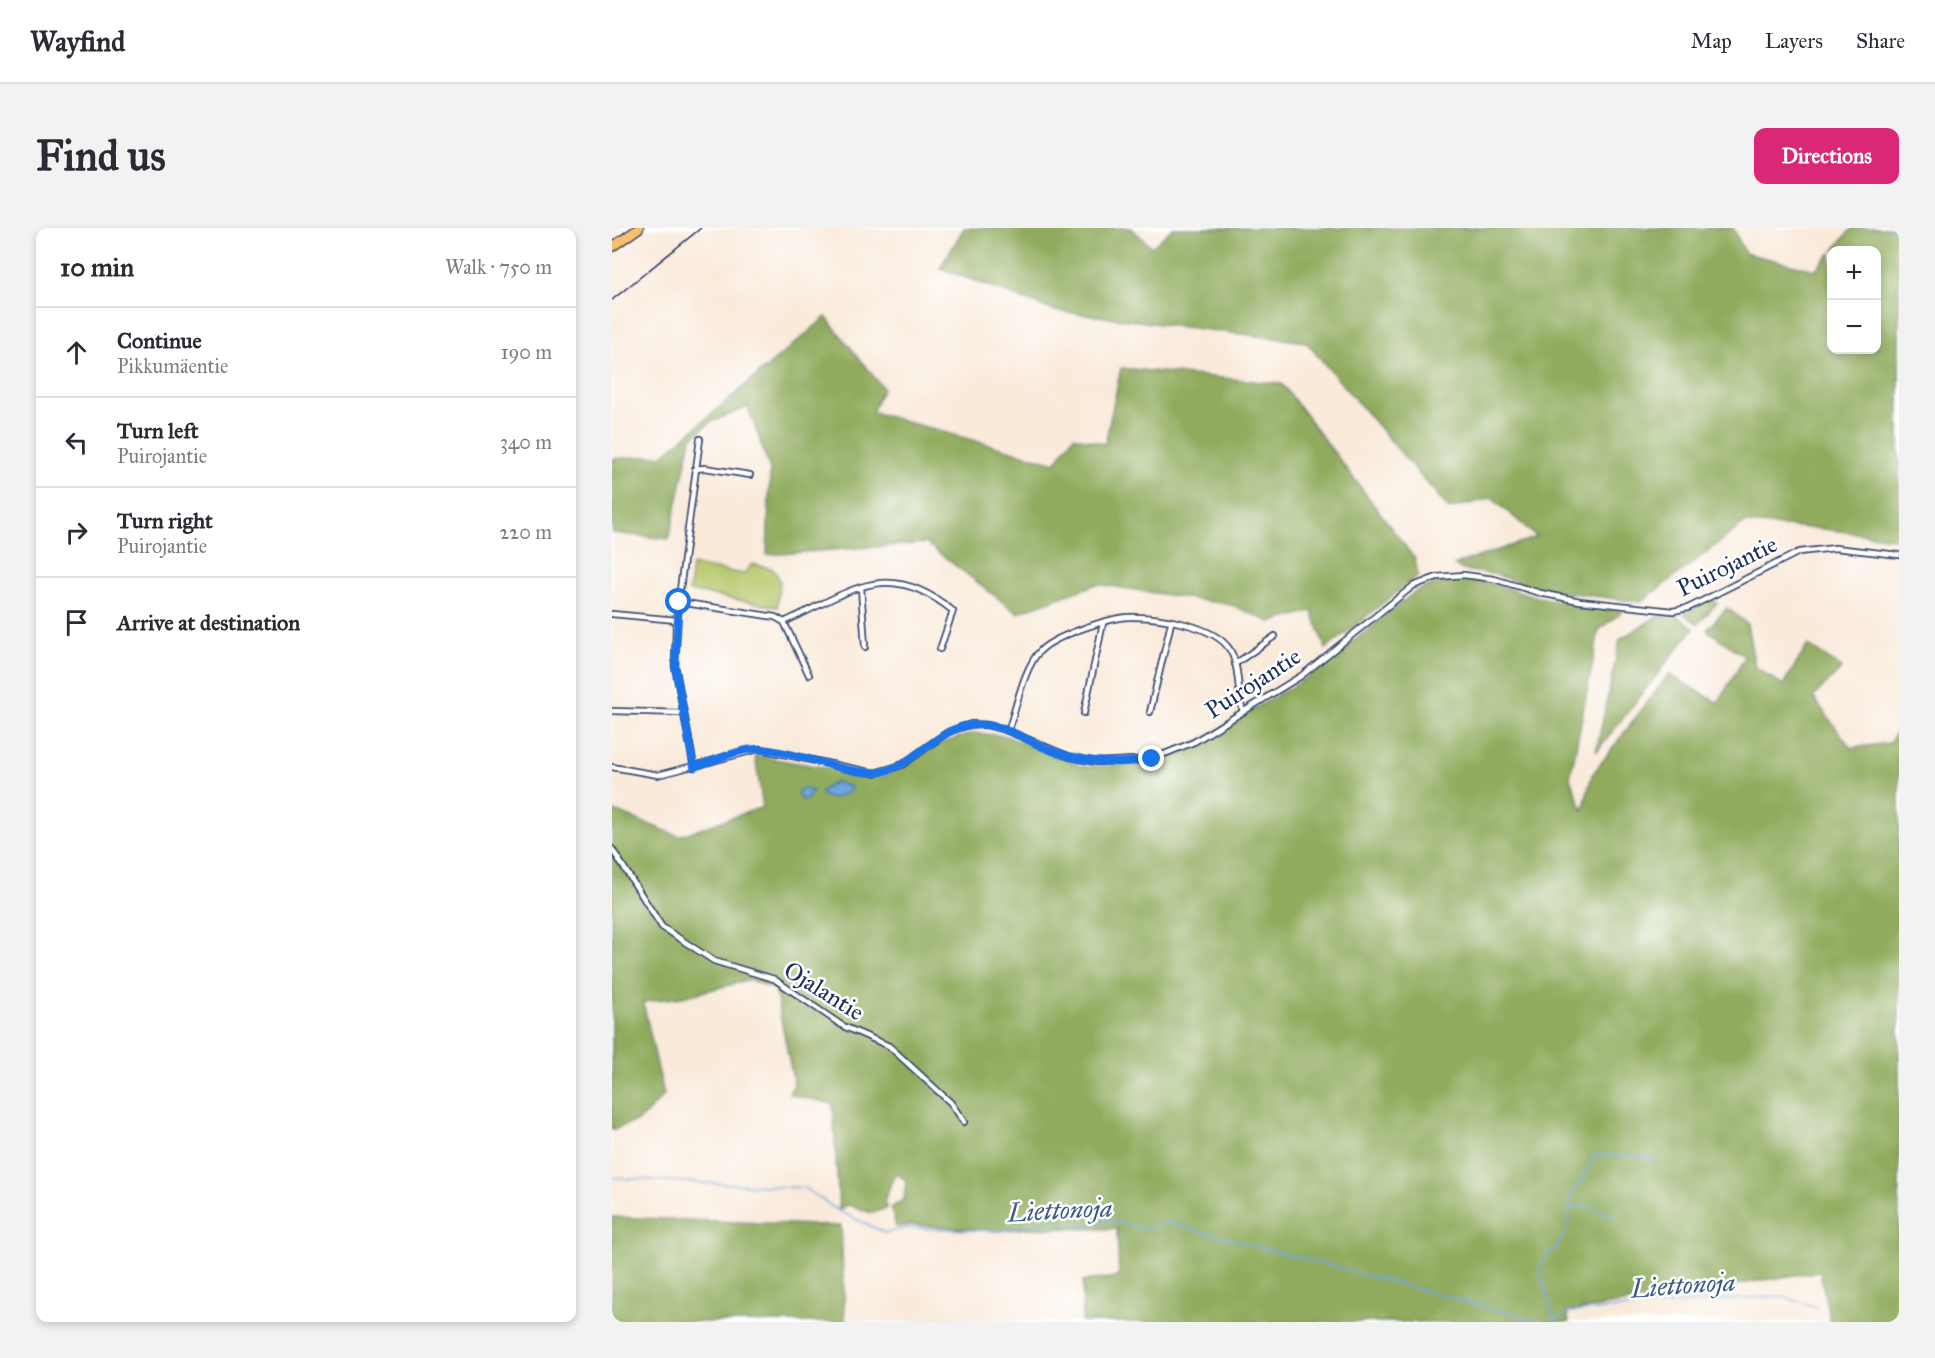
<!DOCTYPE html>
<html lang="en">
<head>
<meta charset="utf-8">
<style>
  body { margin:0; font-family:"IM FELL Great Primer",serif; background:#f2f2f3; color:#2b2b33 }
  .controls { position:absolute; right:18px; top:18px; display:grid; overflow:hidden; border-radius:12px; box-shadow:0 3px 9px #0003 }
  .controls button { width:54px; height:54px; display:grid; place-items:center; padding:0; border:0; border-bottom:2px solid #e1e1e2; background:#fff; color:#2b2b33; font:30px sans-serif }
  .stop { position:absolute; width:18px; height:18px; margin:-14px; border:4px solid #1a73e8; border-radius:50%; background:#fff }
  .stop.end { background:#1a73e8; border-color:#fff; box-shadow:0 2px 6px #0008 }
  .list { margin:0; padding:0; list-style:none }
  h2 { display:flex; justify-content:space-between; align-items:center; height:78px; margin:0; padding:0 24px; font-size:26px }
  h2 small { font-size:20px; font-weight:400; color:#7c7c81 }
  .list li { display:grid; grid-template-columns:39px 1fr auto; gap:18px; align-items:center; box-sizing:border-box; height:90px; padding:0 24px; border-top:2px solid #e1e1e2 }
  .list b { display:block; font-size:22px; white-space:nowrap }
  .list p { margin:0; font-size:20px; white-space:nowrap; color:#7c7c81 }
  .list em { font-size:20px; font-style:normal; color:#7c7c81 }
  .icon { flex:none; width:33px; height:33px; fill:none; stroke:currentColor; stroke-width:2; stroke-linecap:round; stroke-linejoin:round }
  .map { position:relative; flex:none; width:1287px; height:1094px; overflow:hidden; border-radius:12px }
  header { display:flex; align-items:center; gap:36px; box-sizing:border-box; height:84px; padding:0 30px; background:#fff; border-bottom:2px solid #e1e1e2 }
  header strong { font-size:28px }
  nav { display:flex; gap:33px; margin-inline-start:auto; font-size:21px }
  .intro { display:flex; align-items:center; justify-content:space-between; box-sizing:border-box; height:144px; padding:0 36px }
  h1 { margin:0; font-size:42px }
  .button { padding:15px 27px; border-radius:12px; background:#db2777; color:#fff; font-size:21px; font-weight:700 }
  main { display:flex; gap:36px; padding:0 36px }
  aside { flex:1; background:#fff; border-radius:12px; box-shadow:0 3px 9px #0003 }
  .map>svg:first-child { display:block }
</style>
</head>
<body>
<header>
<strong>Wayfind</strong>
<nav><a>Map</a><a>Layers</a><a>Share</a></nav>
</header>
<div class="intro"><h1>Find us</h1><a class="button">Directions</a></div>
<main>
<aside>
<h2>10 min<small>Walk · 750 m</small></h2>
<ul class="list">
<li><svg class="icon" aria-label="ahead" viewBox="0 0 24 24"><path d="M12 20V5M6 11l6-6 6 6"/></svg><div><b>Continue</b><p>Pikkumäentie</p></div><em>190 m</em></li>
<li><svg class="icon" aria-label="left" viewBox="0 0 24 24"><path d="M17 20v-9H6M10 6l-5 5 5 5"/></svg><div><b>Turn left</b><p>Puirojantie</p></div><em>340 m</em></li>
<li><svg class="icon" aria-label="right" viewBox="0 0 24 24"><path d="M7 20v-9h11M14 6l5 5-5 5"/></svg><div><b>Turn right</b><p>Puirojantie</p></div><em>220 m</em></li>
<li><svg class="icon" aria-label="arrive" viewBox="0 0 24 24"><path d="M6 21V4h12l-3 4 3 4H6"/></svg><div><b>Arrive at destination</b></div></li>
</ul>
</aside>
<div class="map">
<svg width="1287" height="1094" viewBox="0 0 1287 1094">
  <rect width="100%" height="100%" fill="#fff"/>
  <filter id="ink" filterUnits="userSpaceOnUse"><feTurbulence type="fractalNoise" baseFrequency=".0167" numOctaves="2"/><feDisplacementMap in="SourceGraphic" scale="12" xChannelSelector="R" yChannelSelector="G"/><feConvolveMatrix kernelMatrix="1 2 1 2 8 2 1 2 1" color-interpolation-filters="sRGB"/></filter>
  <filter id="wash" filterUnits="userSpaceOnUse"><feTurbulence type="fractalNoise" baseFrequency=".008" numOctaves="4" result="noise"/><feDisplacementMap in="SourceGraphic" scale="24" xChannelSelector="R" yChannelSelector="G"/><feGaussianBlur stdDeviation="1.35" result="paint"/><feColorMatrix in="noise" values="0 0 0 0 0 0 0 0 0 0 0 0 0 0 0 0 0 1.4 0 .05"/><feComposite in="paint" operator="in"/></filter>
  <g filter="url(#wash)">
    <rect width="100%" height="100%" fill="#f9eada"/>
    <polygon fill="#b6c669" stroke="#687a64" stroke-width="1.5" points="140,336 161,341 168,353 165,379 77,363 80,337 132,346"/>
    <g fill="#90ab5d" stroke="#566d5e" stroke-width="1.5">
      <polygon points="352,0 519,0 540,19 561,0 1121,0 1133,25 1203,42 1219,25 1220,122 1264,122 1264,22 1222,22 1240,0 1287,0 1287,311 1212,301 1133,295 1029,374 928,361 882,346 851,342 842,337 925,309 880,270 837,281 694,114 444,83 328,40"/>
      <polygon points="214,89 271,160 260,184 443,235 462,208 493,216 509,140 670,156 803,331 806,347 714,421 700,383 658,394 620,377 485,356 405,385 314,315 155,327 158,241 136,179 99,194 79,211 57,311 0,305 0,231 51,227"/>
      <polygon points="851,352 882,356 925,369 1011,383 987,402 958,550 971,583 980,547 1057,446 1106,475 1133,429 1095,402 1115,380 1135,396 1143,439 1171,457 1196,417 1230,440 1201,469 1239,520 1278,515 1287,497 1287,1094 1218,1094 1208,1043 955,1084 957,1094 470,1094 471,1053 507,1049 505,1001 414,1000 387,1003 301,997 284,999 279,980 292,971 294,953 286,946 281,950 272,974 275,980 259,985 236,977 227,982 221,876 177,866 182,856 163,761 137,752 70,769 31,774 52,867 28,892 0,902 0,582 67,608 151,579 143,528 271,549 329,515 361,505 394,508 472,539 550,535 696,449 803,364 826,354"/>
      <polygon points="1099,369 1105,375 1086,396 1072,386"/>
      <polygon points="1062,386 1082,400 984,524 1008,411 1048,387"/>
      <polygon points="0,989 229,998 233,1094 0,1094"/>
    </g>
    <g fill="#6da7dc" stroke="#446b9d" stroke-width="1.5">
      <polygon points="223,554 239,559 237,564 220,571 210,567 209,563"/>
      <polygon points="190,560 201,563 194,572 190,572 185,565"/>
    </g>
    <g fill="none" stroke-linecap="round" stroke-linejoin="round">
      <g stroke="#6da7dc" stroke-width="1.5">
        <polyline points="0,950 192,960 227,983 273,1005 296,1000 387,1003 426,995 466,996 500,993 537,1002 554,994 930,1094"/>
        <polyline points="958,980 977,978 1005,990"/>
        <polyline points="943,1092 927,1041 936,1025 943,1021 952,1008 957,995 957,971 978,939 982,927 1031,929 1047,934"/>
        <polyline points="941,1094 956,1084 1168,1068 1205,1079"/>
      </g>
    </g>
  </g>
  <g filter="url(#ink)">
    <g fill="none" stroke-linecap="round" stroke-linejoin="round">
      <defs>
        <g id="minor">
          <polyline points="83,241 93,240 138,247"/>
          <polyline points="249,359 253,419"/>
          <path d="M67,374L163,389L172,394C239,364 274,329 341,383L328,421"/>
          <polyline points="0,386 64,392"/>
          <polyline points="172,394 197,447"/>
          <polyline points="623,436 663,408"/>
          <polyline points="0,483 72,485"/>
          <polyline points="538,484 559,395"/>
          <polyline points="472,485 491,395"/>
          <path d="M396,503C404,481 412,439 428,423C442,408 497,390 517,389C544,388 603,397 618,422C628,439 625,464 631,484"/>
          <polyline points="0,539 46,547 147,521 262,545 290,537 336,504 359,496 375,497 396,503 458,529 484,534 540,531 582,514 689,448 801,358 825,349 852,347 882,351 928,365 968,373 1061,383 1076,380 1187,324 1223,320 1287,327"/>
          <polyline points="82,539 63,438 64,392 88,211"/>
          <polyline points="0,621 50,699 102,733 162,751 231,798 277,818 339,875 352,894"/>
        </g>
        <polyline id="motorway" points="0,19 27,0"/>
      </defs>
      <use href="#minor" stroke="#3c4b71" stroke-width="8"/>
      <use href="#motorway" stroke="#3c4b71" stroke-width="11"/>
      <use href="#minor" stroke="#fff" stroke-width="4.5"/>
      <use href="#motorway" stroke="#f8bf6c" stroke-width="8"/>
      <polyline stroke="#1b2f5e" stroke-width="1.5" points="0,72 89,0"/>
    </g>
  </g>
  <g fill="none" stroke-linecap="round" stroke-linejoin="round" filter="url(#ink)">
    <path stroke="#1a73e8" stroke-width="8" d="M67,374L63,438L82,539C102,533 127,520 148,521C182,522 239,549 268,544C308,537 328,491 374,497C394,499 414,511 433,520C469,535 502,537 540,531"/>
  </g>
  <g text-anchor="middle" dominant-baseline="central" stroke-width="5" stroke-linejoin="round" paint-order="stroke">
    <g font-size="24" fill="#1b2f5e" stroke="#fff">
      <text transform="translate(1115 338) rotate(-26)">Puirojantie</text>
      <text transform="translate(641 455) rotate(-33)">Puirojantie</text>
      <text transform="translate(212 763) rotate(32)">Ojalantie</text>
    </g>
    <g font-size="26" font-style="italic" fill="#38598a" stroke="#fff">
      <text transform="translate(448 982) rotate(-3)">Liettonoja</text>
      <text transform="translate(1071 1057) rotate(-4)">Liettonoja</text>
    </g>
  </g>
</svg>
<div class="controls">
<button>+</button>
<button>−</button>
</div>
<div class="stop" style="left:67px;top:374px"></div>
<div class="stop end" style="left:540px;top:531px"></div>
</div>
</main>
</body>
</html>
